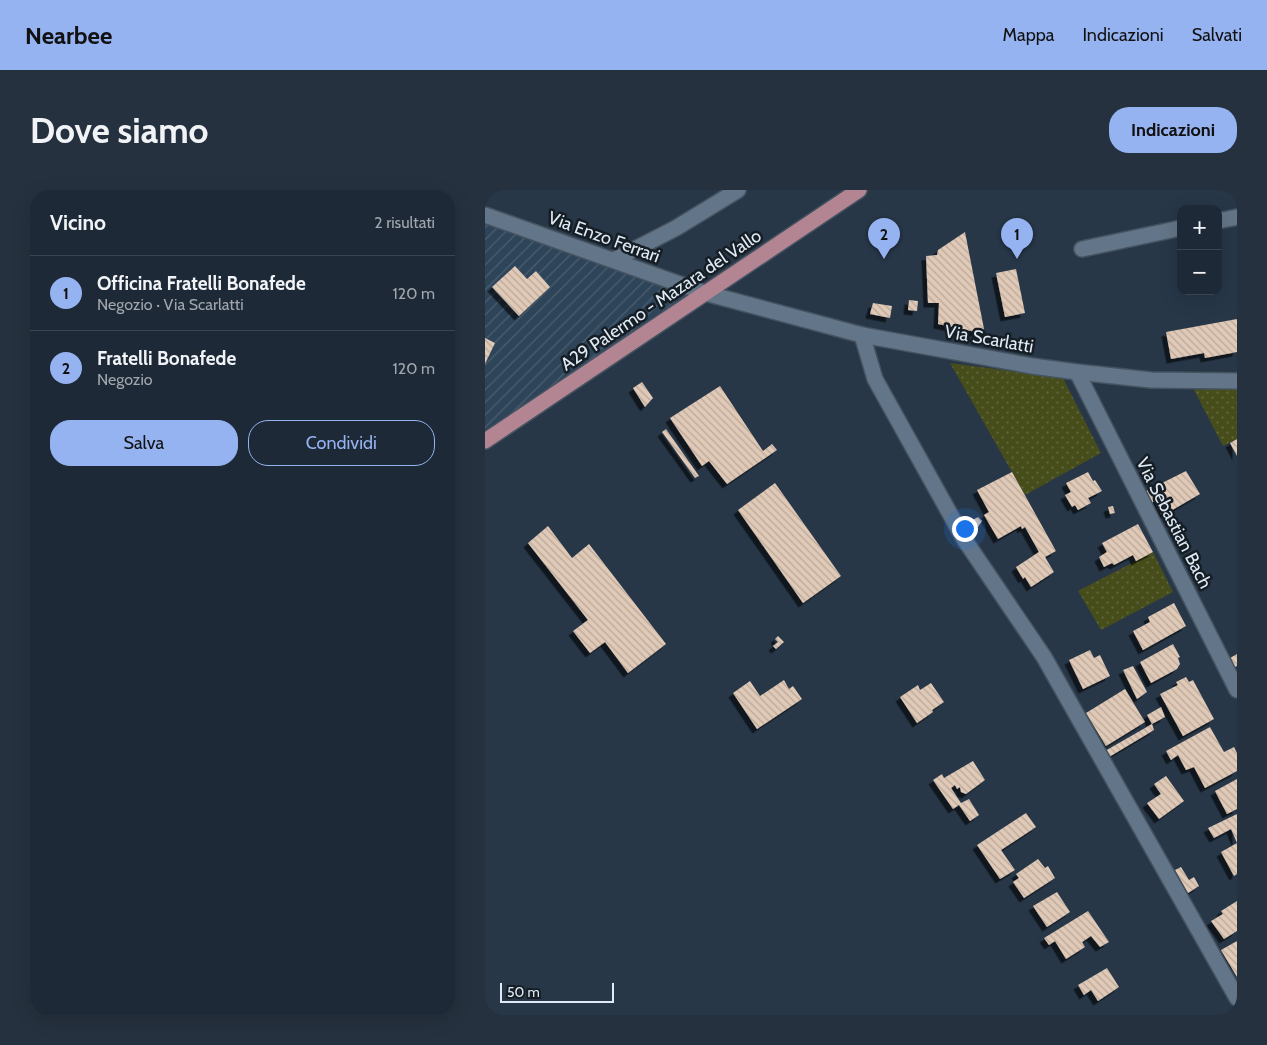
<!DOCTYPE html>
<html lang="it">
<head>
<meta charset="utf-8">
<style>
  body { margin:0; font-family:Cabin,sans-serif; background:#25313e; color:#f1f3f6 }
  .controls { position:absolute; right:15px; top:15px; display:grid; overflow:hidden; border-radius:10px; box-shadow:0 5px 20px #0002 }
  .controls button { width:45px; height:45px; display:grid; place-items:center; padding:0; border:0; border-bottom:1px solid #3b4551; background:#1d2936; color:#f1f3f6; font:25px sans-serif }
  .scale { position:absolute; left:15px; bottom:12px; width:114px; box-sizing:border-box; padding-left:5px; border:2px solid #e0eaf5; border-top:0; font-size:14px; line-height:18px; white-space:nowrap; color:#e0eaf5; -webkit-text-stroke:4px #161e25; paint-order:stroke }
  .you { position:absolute; left:479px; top:338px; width:18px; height:18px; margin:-12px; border:4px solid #fff; border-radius:50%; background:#1a73e8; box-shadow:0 0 0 8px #1a73e833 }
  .badge { display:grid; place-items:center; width:32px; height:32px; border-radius:50%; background:#95b2f1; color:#111; font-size:16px; font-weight:700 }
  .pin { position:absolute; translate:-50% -41px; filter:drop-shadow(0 1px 2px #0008) }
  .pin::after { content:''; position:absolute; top:26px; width:18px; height:15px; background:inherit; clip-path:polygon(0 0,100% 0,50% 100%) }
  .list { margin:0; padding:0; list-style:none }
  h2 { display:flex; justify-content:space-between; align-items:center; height:65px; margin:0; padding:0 20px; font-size:21px }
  h2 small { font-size:16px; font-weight:400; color:#a0a6ad }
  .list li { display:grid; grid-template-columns:32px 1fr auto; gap:15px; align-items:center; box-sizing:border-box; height:75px; padding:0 20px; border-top:1px solid #3b4551 }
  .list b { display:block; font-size:19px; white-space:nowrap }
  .list p { margin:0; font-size:16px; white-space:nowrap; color:#a0a6ad }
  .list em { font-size:16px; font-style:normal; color:#a0a6ad }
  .actions { display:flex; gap:10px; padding:15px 20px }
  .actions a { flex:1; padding:11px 0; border:1px solid #95b2f1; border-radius:20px; text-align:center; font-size:18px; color:#95b2f1 }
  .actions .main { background:#95b2f1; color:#111 }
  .map { position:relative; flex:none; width:752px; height:825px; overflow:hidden; border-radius:20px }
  header { display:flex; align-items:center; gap:30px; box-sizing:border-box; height:70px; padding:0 25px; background:#95b2f1; color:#111 }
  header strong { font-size:24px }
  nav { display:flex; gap:28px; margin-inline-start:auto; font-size:18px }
  .intro { display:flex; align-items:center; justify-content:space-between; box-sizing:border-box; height:120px; padding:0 30px }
  h1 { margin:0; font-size:35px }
  .button { padding:12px 22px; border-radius:20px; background:#95b2f1; color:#111; font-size:18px; font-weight:700 }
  main { display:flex; gap:30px; padding:0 30px }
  aside { flex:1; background:#1d2936; border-radius:20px; box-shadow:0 5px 20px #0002 }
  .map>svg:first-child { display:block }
</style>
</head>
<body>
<header>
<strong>Nearbee</strong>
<nav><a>Mappa</a><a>Indicazioni</a><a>Salvati</a></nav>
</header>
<div class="intro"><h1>Dove siamo</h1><a class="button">Indicazioni</a></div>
<main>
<aside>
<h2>Vicino<small>2 risultati</small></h2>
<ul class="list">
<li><span class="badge">1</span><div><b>Officina Fratelli Bonafede</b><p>Negozio · Via Scarlatti</p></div><em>120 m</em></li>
<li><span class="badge">2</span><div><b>Fratelli Bonafede</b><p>Negozio</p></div><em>120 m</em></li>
</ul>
<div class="actions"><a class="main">Salva</a><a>Condividi</a></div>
</aside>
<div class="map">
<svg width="752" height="825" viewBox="0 0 752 825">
  <defs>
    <pattern id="industrial-furrows" width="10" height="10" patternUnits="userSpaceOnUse" patternTransform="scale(1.25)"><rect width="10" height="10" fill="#2e4459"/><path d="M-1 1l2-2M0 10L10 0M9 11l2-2" fill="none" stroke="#4c5f71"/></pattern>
    <pattern id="grass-dots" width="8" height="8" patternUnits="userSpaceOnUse" patternTransform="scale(1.25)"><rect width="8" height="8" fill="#464d1b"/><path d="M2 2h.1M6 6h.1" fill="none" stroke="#60673d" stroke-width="1.8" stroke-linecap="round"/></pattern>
    <pattern id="building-back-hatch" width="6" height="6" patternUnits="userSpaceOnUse" patternTransform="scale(1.25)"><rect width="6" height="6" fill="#e0c9b6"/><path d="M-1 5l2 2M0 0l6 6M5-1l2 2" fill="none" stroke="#b9a89b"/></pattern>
    <filter id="shadow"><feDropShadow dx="-4.5" dy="4.5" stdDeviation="0" flood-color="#0009"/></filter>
  </defs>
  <rect width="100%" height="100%" fill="#273748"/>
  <polygon fill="url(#industrial-furrows)" points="0,25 220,103 0,251"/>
  <g fill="url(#grass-dots)">
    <polygon points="465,173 578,188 616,263 540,305"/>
    <polygon points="737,197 752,197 752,249 738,256 709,200"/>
    <polygon points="668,362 688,402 616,440 593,401"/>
  </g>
  <g fill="url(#building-back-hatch)" filter="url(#shadow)">
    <polygon points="480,42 500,144 453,134 454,113 443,113 441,66 452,65 453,60"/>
    <polygon points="30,76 42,89 51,81 65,97 34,126 7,97"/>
    <polygon points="531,79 540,123 520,127 511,83"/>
    <polygon points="424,110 433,111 432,121 423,120"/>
    <polygon points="388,113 407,116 405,128 385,124"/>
    <polygon points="752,129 752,162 720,168 719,163 686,169 681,142"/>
    <polygon points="0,148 10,153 0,174"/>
    <polygon points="157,192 168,208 160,217 148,198"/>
    <polygon points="235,196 278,261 287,254 292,260 242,294 224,271 217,276 185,228"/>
    <polygon points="181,239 214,286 210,288 177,242"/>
    <polygon points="752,249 752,266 745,253"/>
    <polygon points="701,281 715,304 677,326 670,311 666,313 659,302"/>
    <polygon points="527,282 571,361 560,367 569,382 546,397 540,387 538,389 531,377 554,362 540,337 537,339 536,336 513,349 499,325 504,322 492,300"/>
    <polygon points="603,282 608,291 610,290 617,301 603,308 606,313 593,320 590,315 587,317 580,305 586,302 581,293"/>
    <polygon points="290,293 356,386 318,413 253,320"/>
    <polygon points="628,316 630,323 625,324 623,317"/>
    <polygon points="493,327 497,331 493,337 488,338 484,332"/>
    <polygon points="653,334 668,362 651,371 648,365 629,375 627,373 619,377 614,367 622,362 617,353"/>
    <polygon points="63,336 87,368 104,354 181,454 143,483 120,452 105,463 88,441 103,430 43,353"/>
    <polygon points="689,413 701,436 658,460 648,441 665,432 663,427"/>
    <polygon points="293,446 299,452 291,459 288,456 293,452 290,449"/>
    <polygon points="688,454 695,467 693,468 695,474 692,479 666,493 655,472"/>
    <polygon points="605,460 609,468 615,465 625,486 598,499 584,470"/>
    <polygon points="752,464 752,476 750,477 745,468"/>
    <polygon points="648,476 662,502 652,509 638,480"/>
    <polygon points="701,487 704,492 708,490 729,529 698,546 675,504 693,495 691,492"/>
    <polygon points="299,490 304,499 308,496 317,509 272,539 248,503 265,491 275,506"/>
    <polygon points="446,493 459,512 447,520 448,522 432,533 415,507 433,495 435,500"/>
    <polygon points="640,499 660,532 621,556 601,523"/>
    <polygon points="676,517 680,527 667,534 662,525"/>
    <polygon points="667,534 669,540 624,567 620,561"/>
    <polygon points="725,537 739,562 749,557 752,563 752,581 720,598 709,577 701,580 693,565 686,570 681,561"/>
    <polygon points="488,571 500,590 481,604 476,602 475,597 472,599 470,595 466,598 476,613 484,609 494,625 485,631 474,615 468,619 448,590 457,584 459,588"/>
    <polygon points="681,586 699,611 674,629 662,613 676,604 669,594"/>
    <polygon points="752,589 752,619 742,624 730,601"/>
    <polygon points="541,623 551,637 516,660 530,680 515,689 492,655"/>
    <polygon points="752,624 752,653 746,639 729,648 723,638"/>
    <polygon points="752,653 752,684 749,686 736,662"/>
    <polygon points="553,669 560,678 563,676 570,688 539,708 528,692 534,688 531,684"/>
    <polygon points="696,677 704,690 709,687 714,696 703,703 690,680"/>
    <polygon points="572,702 585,722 562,737 548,716"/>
    <polygon points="752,711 752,741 739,749 726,731 738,724 736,721"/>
    <polygon points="603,721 624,752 615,757 606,746 597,752 600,757 581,769 570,751 564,755 559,748"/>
    <polygon points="752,751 752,787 736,760"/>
    <polygon points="622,778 634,797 613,811 606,800 599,805 593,795"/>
  </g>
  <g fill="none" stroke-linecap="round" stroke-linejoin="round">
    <defs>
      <g id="street">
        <polyline points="0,25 220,103 377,145 547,176 592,182 666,190 752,191"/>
        <polyline points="733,31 752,27"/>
        <polyline points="597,59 696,38"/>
        <polyline points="129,70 191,38 253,0"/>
        <polyline points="377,145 390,189 479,349 559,467 752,808"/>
        <polyline points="592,182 752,500"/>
      </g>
      <polyline id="primary" points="0,251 374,0"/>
    </defs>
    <use href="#street" stroke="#455361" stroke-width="18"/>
    <use href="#primary" stroke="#455361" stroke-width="18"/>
    <use href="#street" stroke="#637588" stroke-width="15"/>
    <use href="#primary" stroke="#b38592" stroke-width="15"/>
  </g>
  <g text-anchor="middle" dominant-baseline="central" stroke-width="5" stroke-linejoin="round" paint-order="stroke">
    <g font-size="18" fill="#e0eaf5" stroke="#161e25">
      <text transform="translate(119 47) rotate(20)">Via Enzo Ferrari</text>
      <text transform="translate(176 110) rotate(-34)">A29 Palermo - Mazara del Vallo</text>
      <text transform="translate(504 149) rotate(10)">Via Scarlatti</text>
      <text transform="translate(689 333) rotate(63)">Via Sebastian Bach</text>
    </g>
  </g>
</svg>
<div class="controls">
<button>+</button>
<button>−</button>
</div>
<div class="scale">50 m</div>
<div class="you"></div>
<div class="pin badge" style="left:532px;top:69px">1</div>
<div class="pin badge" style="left:399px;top:69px">2</div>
</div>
</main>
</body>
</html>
